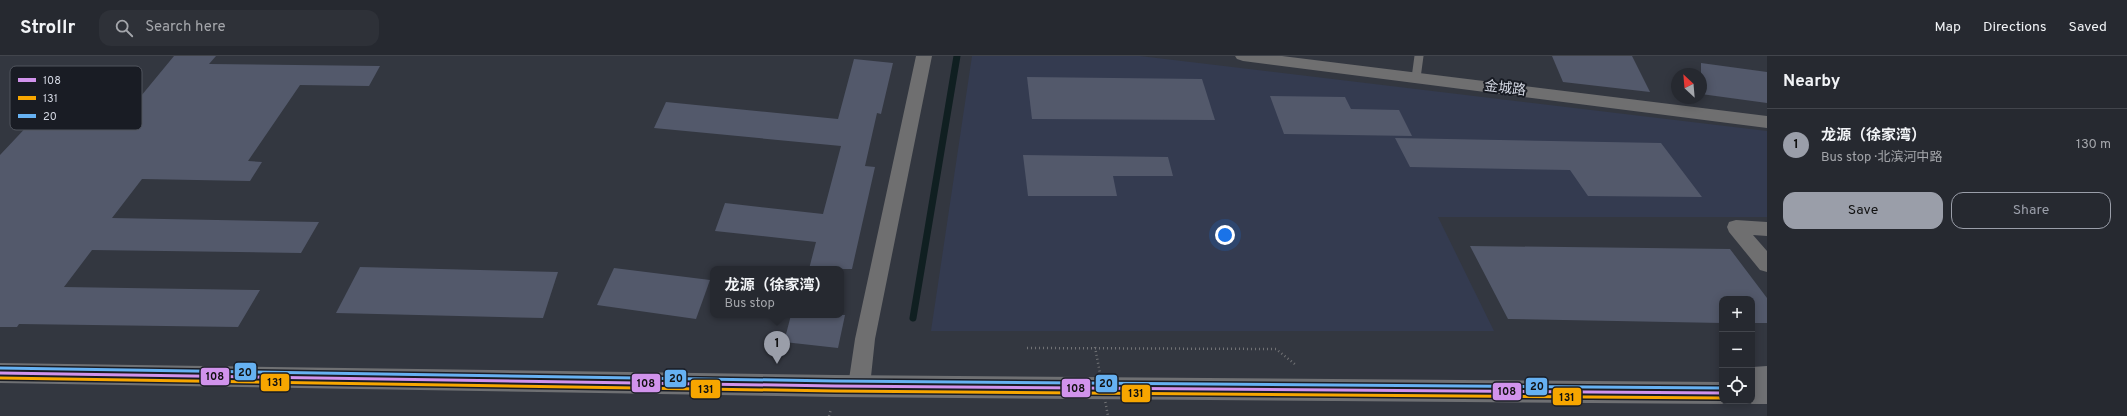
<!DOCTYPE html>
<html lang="en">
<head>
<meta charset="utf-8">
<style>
  body { margin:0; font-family:Overpass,"Noto Sans SC",sans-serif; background:#2e3138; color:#f1f3f6 }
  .controls { position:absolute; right:12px; bottom:12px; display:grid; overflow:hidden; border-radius:8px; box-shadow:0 2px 10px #0003 }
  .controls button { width:36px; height:36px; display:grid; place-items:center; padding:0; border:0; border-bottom:1px solid #42454c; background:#262930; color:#f1f3f6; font:20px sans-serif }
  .compass { position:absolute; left:1671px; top:12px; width:36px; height:36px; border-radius:50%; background:#262930; box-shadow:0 2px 10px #0003; rotate:334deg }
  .you { position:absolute; left:1225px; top:179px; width:14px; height:14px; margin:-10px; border:3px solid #fff; border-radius:50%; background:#1a73e8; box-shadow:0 0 0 6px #1a73e833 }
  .badge { display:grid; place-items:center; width:26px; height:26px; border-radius:50%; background:#9a9ea9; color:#111; font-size:13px; font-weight:700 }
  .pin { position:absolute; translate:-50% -33px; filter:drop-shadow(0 1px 2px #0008) }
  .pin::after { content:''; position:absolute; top:21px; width:14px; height:12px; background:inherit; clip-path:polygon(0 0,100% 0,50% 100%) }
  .popup { position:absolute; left:710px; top:210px; width:134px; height:52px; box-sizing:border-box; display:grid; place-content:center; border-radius:8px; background:#262930; filter:drop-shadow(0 1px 3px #0005); font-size:13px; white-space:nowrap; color:#a4a6ab }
  .popup b { font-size:15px; color:#f1f3f6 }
  .popup::after { content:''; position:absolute; left:50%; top:100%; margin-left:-8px; border:8px solid transparent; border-top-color:#262930 }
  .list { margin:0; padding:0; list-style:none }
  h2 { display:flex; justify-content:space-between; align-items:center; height:52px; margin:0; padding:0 16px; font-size:17px }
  h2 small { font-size:13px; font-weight:400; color:#a4a6ab }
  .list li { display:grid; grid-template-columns:26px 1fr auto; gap:12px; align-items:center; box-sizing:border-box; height:72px; padding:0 16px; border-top:1px solid #42454c }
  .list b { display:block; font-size:15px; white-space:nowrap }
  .list p { margin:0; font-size:13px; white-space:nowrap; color:#a4a6ab }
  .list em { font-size:13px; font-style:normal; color:#a4a6ab }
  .actions { display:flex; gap:8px; padding:12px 16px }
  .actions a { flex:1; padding:9px 0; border:1px solid #9a9ea9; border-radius:12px; text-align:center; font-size:14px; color:#9a9ea9 }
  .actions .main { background:#9a9ea9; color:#111 }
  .icon { flex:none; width:22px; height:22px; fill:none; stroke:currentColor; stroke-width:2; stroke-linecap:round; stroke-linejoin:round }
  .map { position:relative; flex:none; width:1767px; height:360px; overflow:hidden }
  header { display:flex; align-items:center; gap:24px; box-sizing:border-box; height:56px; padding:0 20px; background:#262930; border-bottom:1px solid #42454c }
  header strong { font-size:19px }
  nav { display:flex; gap:22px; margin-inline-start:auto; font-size:14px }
  .search { width:280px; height:36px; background:#2e3138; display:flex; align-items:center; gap:10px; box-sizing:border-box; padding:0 14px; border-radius:12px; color:#a4a6ab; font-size:15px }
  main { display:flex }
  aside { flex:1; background:#262930 }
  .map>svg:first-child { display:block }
</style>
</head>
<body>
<header>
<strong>Strollr</strong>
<div class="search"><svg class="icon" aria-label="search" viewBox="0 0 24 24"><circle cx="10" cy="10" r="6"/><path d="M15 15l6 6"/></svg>Search here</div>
<nav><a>Map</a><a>Directions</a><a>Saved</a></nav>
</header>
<main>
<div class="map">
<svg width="1767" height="360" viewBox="0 0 1767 360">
  <rect width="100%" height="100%" fill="#333740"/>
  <polygon fill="#343b50" points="972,0 1140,0 1767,75 1767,161 1438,161 1494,275 931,275"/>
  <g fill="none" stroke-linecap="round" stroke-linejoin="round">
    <polyline stroke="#101f21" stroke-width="7" points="913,262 957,0"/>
  </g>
  <g fill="#53596b">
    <polygon points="174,0 216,0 209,8 380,10 369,30 300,29 248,105 262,106 250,125 142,123 112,162 319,166 301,197 92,194 64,231 260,234 238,271 19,268 17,271 0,271 0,99 33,64 116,65 123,56 127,57"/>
    <polygon points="1552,0 1632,0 1650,36 1563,26"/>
    <polygon points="854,3 893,7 881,58 877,57 865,110 875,111 852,213 809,213 816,186 715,175 725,147 823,158 841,90 654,72 666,46 838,63"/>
    <polygon points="1701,7 1767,16 1767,47 1701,38"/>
    <polygon points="1027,21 1202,23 1215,64 1032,63"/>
    <polygon points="1270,40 1345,41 1351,53 1399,54 1412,80 1284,78"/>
    <polygon points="1395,82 1661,87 1702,141 1588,140 1570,114 1410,111"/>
    <polygon points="1023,99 1168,101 1173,120 1113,120 1117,140 1028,140"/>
    <polygon points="1470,190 1730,193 1767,242 1767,267 1752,267 1752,243 1722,243 1722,267 1508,263"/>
    <polygon points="360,211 558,216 543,262 336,257"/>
    <polygon points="614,212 710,224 696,263 597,249"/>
    <polygon points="791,259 845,259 838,292 784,286"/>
  </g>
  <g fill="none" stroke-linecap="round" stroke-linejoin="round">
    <g stroke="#717275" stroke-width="2.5" stroke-dasharray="1 3" stroke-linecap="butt">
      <polyline points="1027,292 1276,293 1296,309"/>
      <polyline points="829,360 831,353"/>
    </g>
    <polyline stroke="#6f6f70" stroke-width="9" points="1416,22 1419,0"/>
    <g fill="#6f6f70" fill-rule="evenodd">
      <polygon points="916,0 932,0 875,283 870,330 867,336 859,339 851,336 848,330 855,283"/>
      <polygon points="1235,0 1282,0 1767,60 1767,72 1243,5 1237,3"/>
      <polygon points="1736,164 1767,166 1767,180 1753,179 1767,195 1767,216 1760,214 1729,176 1727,171 1729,166"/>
    </g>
    <g fill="#6f7073" fill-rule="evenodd">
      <polygon points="0,307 835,319 1722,326 1722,345 1730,345 1722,348 835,341 0,327"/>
      <polygon points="1767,310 1767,348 1752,348 1744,345 1752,345 1752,311"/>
    </g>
    <polyline stroke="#717275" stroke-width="2.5" stroke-dasharray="1 3" stroke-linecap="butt" points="1095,291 1108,360"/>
    <defs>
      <polyline id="bus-1" points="0,317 835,330 1722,337"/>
      <polyline id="bus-2" points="0,322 835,335 1722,342"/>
      <polyline id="bus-3" points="0,312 835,325 1722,332"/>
    </defs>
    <use href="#bus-1" stroke="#191c24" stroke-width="6"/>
    <use href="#bus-2" stroke="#191c24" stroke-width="6"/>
    <use href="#bus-3" stroke="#191c24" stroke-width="6"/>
    <use href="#bus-1" stroke="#d193ec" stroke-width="3"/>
    <use href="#bus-2" stroke="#f7a600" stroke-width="3"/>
    <use href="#bus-3" stroke="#66b1f2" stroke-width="3"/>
  </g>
  <g text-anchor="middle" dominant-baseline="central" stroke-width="4" stroke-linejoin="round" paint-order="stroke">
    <g font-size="14" fill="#d2d6e1" stroke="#191c24">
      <text transform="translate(1505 33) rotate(7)">金城路</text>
    </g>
  </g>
  <rect x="10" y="10" width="132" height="64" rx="6" fill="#191c24" stroke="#50545d" stroke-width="1"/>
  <rect x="18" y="22" width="18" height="4" fill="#d193ec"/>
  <rect x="18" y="40" width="18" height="4" fill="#f7a600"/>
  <rect x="18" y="58" width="18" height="4" fill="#66b1f2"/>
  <g font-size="11" fill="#d2d6e1">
    <text x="43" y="28">108</text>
    <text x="43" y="46">131</text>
    <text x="43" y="64">20</text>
  </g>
  <g stroke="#191c24" stroke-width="1.5">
    <rect x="234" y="306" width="23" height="19" rx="4" fill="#66b1f2"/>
    <rect x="200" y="311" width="30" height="19" rx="4" fill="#d193ec"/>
    <rect x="664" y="313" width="23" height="19" rx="4" fill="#66b1f2"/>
    <rect x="260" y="317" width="30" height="19" rx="4" fill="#f7a600"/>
    <rect x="631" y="317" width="30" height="20" rx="4" fill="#d193ec"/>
    <rect x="1095" y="318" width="23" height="19" rx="4" fill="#66b1f2"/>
    <rect x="1525" y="321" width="23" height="19" rx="4" fill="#66b1f2"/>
    <rect x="1061" y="322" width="30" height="20" rx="4" fill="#d193ec"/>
    <rect x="690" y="323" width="31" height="20" rx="4" fill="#f7a600"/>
    <rect x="1492" y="326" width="30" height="19" rx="4" fill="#d193ec"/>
    <rect x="1121" y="328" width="30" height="19" rx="4" fill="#f7a600"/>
    <rect x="1552" y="331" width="30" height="19" rx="4" fill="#f7a600"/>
  </g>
  <g font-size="11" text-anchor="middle" font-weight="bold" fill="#111">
    <text x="245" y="320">20</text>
    <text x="215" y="324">108</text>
    <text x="676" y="326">20</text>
    <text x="275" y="330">131</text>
    <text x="646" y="331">108</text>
    <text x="1106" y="331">20</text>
    <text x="1537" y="334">20</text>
    <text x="1076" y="336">108</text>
    <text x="706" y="337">131</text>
    <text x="1507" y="339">108</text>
    <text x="1136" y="341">131</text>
    <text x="1567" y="345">131</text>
  </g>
</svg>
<div class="controls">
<button>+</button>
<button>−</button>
<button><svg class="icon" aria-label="locate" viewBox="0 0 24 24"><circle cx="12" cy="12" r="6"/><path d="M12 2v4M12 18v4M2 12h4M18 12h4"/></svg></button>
</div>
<svg class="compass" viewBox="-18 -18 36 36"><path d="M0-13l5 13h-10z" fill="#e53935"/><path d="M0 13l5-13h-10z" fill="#a4a6ab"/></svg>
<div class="you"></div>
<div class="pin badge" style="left:777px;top:308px">1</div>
<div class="popup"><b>龙源（徐家湾）</b>Bus stop</div>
</div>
<aside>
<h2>Nearby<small></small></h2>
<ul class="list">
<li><span class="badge">1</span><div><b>龙源（徐家湾）</b><p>Bus stop · 北滨河中路</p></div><em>130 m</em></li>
</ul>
<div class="actions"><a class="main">Save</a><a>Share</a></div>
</aside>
</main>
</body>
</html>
